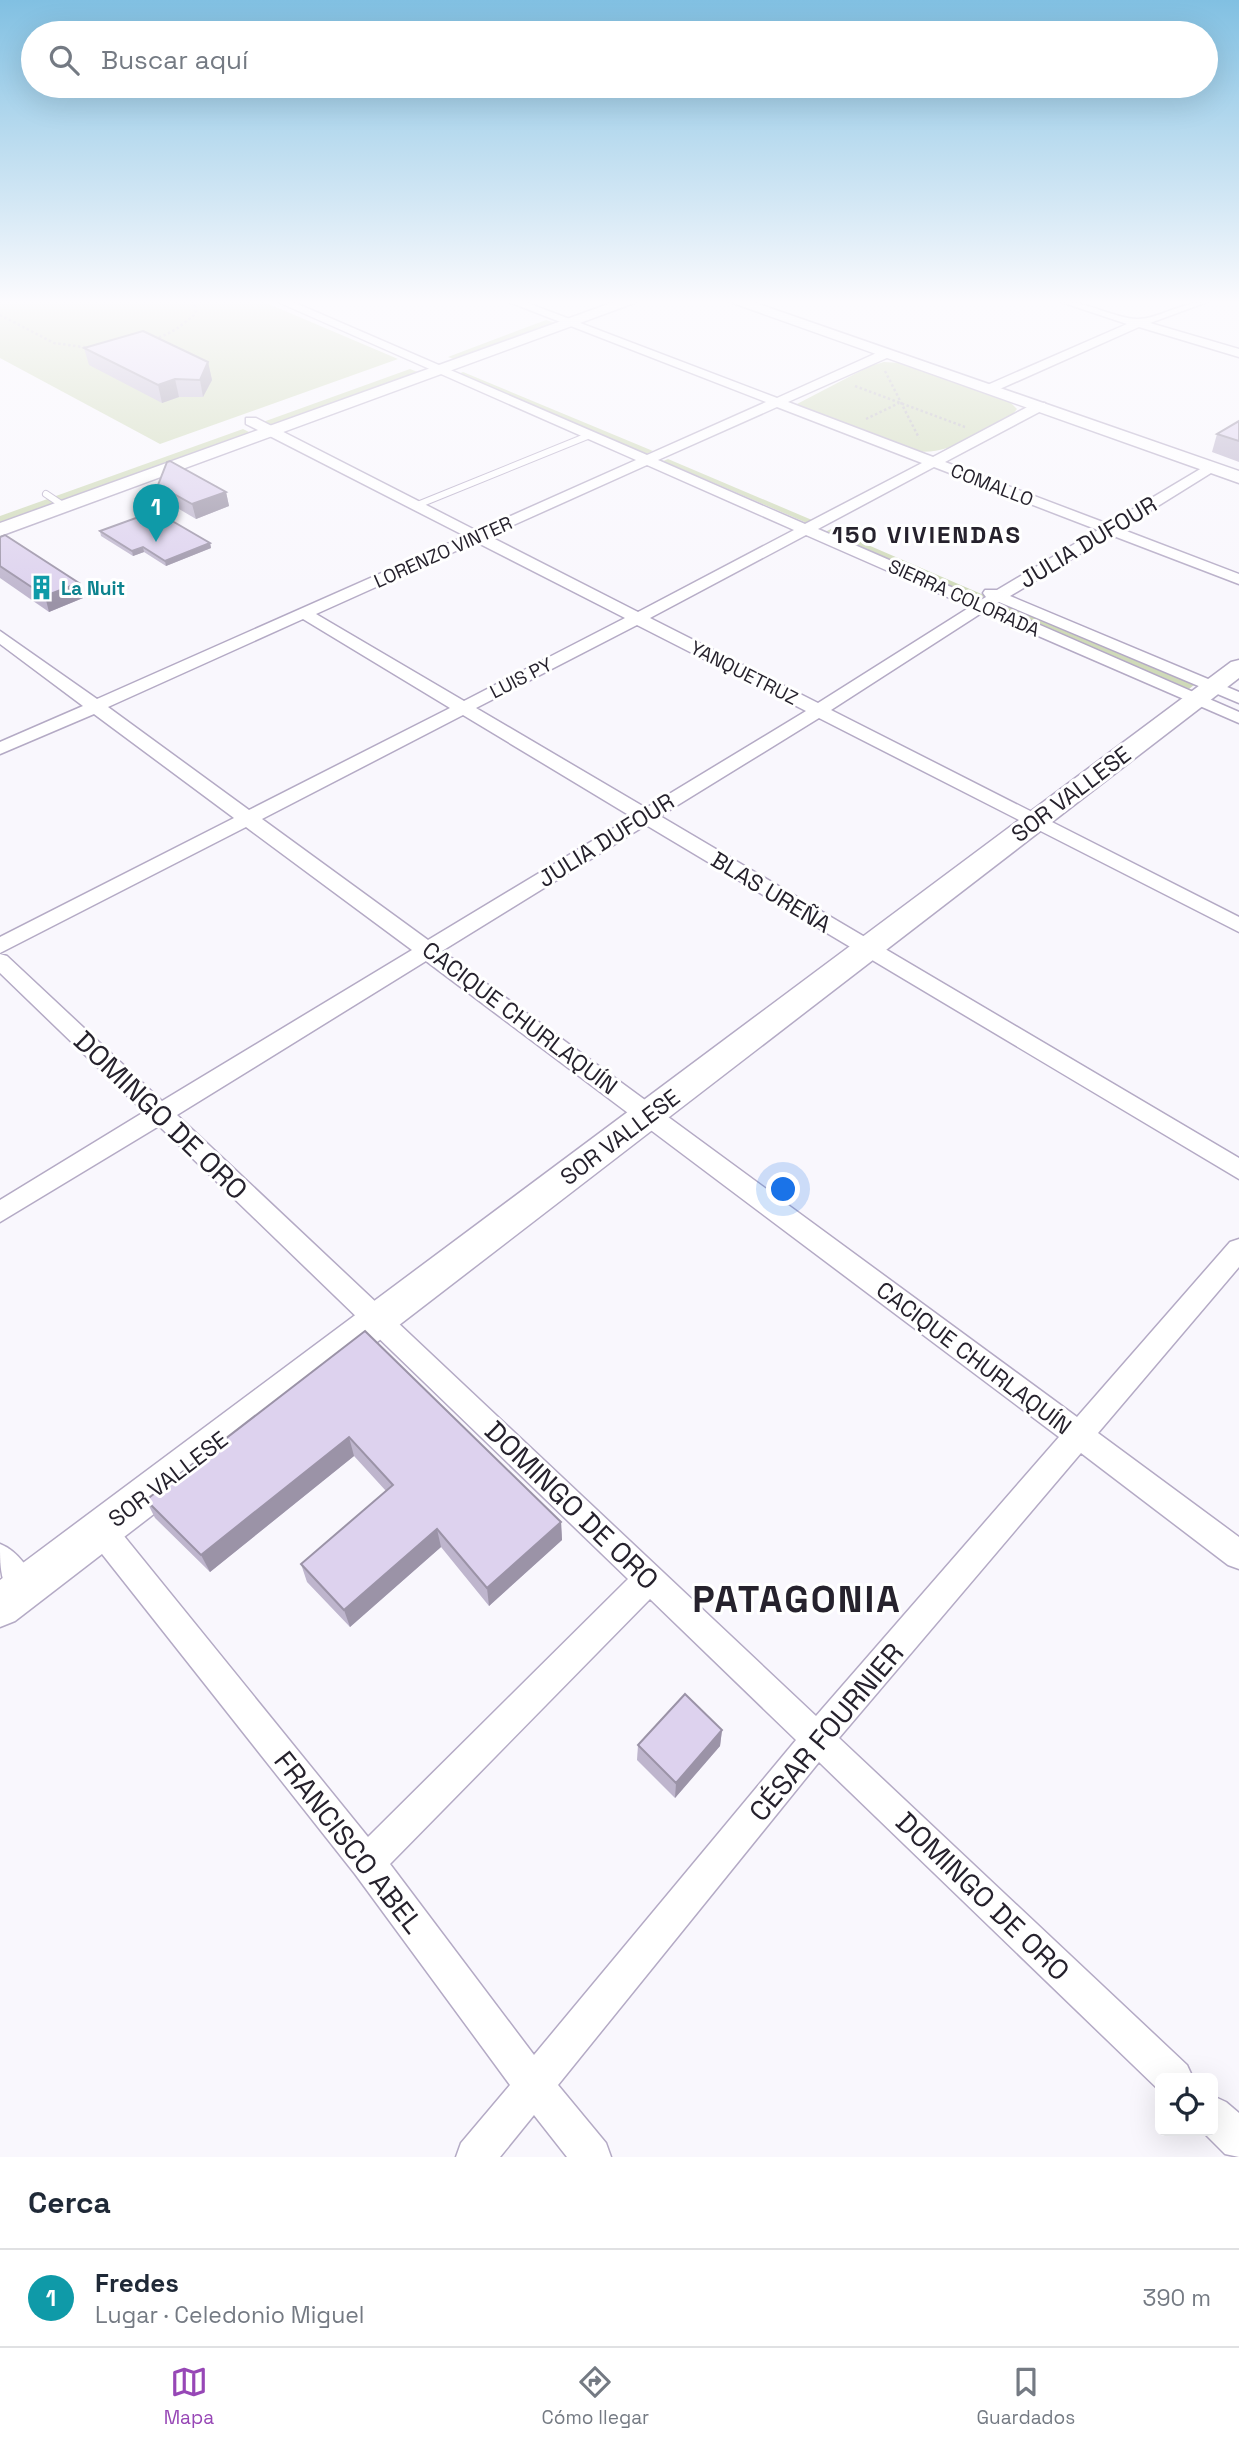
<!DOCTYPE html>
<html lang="es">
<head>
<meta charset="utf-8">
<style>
  body { margin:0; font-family:"Space Grotesk",sans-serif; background:#f6f6f7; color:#1f2937 }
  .controls { position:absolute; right:21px; bottom:21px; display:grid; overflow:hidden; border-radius:10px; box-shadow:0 7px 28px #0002 }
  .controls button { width:63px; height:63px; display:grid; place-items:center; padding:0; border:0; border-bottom:2px solid #e0e1e3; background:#fff; color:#1f2937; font:35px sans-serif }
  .you { position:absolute; left:784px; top:1190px; width:24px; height:24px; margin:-18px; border:5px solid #fff; border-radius:50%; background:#1a73e8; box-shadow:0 0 0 10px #1a73e833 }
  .badge { display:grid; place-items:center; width:46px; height:46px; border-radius:50%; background:#9747b6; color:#fff; font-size:23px; font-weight:700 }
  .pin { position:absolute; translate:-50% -58px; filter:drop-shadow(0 2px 4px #0008) }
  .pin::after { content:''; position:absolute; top:37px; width:24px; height:21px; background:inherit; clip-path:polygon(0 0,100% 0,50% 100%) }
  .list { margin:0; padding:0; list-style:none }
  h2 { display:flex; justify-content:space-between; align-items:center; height:91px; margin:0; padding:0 28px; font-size:30px }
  h2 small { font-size:23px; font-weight:400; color:#747a83 }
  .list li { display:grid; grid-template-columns:46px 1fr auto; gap:21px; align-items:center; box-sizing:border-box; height:98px; padding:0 28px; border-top:2px solid #e0e1e3 }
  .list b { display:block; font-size:26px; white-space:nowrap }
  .list p { margin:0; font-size:23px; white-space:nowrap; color:#747a83 }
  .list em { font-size:23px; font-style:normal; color:#747a83 }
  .icon { flex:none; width:38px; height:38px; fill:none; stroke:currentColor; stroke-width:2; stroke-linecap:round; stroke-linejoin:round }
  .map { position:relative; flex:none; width:1239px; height:2157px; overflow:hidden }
  .search { position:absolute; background:#fff; box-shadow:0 7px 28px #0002; left:21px; right:21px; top:21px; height:77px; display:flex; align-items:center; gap:18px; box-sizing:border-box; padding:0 24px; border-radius:38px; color:#747a83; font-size:26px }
  .sheet { height:189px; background:#fff }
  nav { display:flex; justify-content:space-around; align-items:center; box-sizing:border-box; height:98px; border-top:2px solid #e0e1e3; background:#fff; font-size:19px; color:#747a83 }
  nav a { display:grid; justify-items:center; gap:4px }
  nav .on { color:#9747b6 }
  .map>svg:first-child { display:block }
</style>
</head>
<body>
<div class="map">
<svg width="1239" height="2157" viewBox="0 0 1239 2157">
  <rect width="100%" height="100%" fill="#f9f7fd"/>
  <g fill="#cfdab8">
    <polygon points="0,302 264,302 398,359 160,444 0,358"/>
    <polygon points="546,320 558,324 459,361 448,357"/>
    <path d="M884,362L901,363L1010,402L1017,409L1012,415C982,431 950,456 915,451L803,409L797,404L870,366Z"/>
    <polygon points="410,369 420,373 272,427 263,422"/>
    <polygon points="463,372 653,451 646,454 456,375"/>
    <polygon points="243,429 253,434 0,526 0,516"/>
    <polygon points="668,459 812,520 807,523 663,461"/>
    <polygon points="831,529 986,596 980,600 825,532"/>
    <polygon points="1009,605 1194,685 1189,689 1004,609"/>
  </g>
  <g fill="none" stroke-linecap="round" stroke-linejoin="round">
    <defs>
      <g id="lane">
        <polyline points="46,494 64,506"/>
        <polyline points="415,506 590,435"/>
      </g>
      <g id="street">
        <path d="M278,302H293L647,455L766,402L509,302H525L777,398L881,351H889V357L788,402L933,457L1035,403H1045V409L945,462L1108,524L1207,465L1219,468L1121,529L1239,574V584L1111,535L1010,596L1239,692V703L999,602L994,605L1239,712V723L983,612L831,710L1239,917V932L819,718L660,816L1239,1158V1179L646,825L442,951L1077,1417L1230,1242L1239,1239V1267L1098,1433L1239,1537V1569L1228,1565L1081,1453L839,1738L1187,2065L1193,2078H1160V2091L819,1762L558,2085L606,2143L611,2157H567L534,2115L500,2157H456L461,2143L510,2085L355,1874L91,1540L86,1530L91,1520L101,1516L111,1520L368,1837L628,1579L159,1126L0,1222V1200L144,1112L0,973V954L7,956L162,1101L412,950L246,827L0,953V937L234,818L94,714L0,754V742L83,706L0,644V631L97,699L465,536L246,424V418H256L477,531L636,460ZM777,407L922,463L805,524L658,460ZM647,465L794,530L638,612L489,536ZM934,467L1098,530L997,590H985L983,593L986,597L981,600L818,529ZM806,535L970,607L818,703L650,618ZM476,542L625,618L464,701L316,614ZM303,619L450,708L249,810L108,707ZM637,625L806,711L646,808L476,708ZM463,715L632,817L428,940L262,819ZM426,961L1059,1437L816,1716L177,1115ZM650,1599L796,1740L534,2055L390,1864Z"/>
        <path d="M1061,302C1090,302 1113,318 1137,319C1156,320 1181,302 1207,302L1150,323L1239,349V357L1139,327L993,392H985V386L1127,324Z"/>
        <path d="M0,1544C18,1551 32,1572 39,1589L35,1599L24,1604C0,1593 0,1569 0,1544Z"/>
        <polygon points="1213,2096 1226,2102 1239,2113 1239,2157 1225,2154 1202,2131 1213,2131"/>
      </g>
      <g id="secondary">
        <polygon points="614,302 637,302 0,536 0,523"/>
        <polygon points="730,302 753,302 1239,471 1239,483"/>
        <polygon points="1239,660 1239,678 15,1621 0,1627 0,1580 1231,662"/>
      </g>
    </defs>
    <use href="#lane" stroke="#b4aac5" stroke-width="8"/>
    <use href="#street" stroke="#b4aac5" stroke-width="3"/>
    <use href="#secondary" stroke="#b4aac5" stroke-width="3"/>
    <g stroke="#bab7be" stroke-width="2.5" stroke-dasharray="2.5 2.5" stroke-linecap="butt">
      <polyline points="0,315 54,343 90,348"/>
      <path d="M154,339C171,334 183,325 196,313L194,302"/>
      <polyline points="885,371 919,438"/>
      <polyline points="855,386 965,427"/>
      <polyline points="866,419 899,403"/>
    </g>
    <use href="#lane" stroke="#fff" stroke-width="6"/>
    <use href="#street" fill="#fff" fill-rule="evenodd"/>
    <use href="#secondary" fill="#fff" fill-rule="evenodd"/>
  </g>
  <g fill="#beb5cd">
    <polygon points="84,348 208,362 212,380 203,397 179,397 162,403 89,365"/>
    <polygon points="1239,421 1239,462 1212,452 1217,434"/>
    <polygon points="158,485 226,492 229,506 196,519 162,499"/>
    <polygon points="100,531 210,543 211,548 166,566 144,552 133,556 101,536"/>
    <polygon points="0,537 79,583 83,598 49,612 0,578"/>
    <polygon points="365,1331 561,1522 562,1540 489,1606 441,1547 350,1627 307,1582 301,1564 386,1491 354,1456 210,1572 155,1518 146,1500"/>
    <polygon points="722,1730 720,1746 675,1798 637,1760 638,1745"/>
  </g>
  <g fill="#9b93a7">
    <polygon points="208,362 212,380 203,397 200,380"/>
    <polygon points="175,379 179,397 162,403 158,385"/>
    <polygon points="226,492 229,506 196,519 192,504"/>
    <polygon points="210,543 211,548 166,566 165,561"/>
    <polygon points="143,547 144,552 133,556 132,551"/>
    <polygon points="79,583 83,598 49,612 45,596"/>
    <polygon points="349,1437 354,1456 210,1572 201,1555"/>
    <polygon points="561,1522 562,1540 489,1606 487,1588"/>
    <polygon points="437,1529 441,1547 350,1627 344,1610"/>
    <polygon points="722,1730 720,1746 675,1798 676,1783"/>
  </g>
  <g fill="#ddd2ee" stroke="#9b93a7" stroke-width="2">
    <polygon points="143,331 208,362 200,380 175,379 158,385 84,348"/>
    <polygon points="1239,421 1239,441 1217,434"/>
    <polygon points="170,461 226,492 192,504 158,485 167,462"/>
    <polygon points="155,511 210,543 165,561 143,547 132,551 100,531"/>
    <polygon points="5,535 79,583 45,596 0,566 0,537"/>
    <polygon points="365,1331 561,1522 487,1588 437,1529 344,1610 301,1564 393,1485 349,1437 201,1555 146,1500"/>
    <polygon points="685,1694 722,1730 676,1783 638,1745"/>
  </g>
  <linearGradient id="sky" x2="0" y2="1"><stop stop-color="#81c0e2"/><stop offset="0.5" stop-color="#fcfbfe"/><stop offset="1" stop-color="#fcfbfe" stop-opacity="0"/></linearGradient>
  <rect width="1239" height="604" fill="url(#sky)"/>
  <defs>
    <symbol id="building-bare" viewBox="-9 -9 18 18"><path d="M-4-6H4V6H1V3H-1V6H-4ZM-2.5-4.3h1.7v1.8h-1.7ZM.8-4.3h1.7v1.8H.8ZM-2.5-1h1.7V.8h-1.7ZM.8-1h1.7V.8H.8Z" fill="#0f9aa8" stroke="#fff" stroke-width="2.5" paint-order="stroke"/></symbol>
  </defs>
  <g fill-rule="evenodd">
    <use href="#building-bare" x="24" y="570" width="35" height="35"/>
  </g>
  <g text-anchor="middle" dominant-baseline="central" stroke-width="6" stroke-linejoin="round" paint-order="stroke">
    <g font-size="19" fill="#26222d" stroke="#fff">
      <text transform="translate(992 485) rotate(21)">COMALLO</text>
      <text transform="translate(443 552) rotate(-24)">LORENZO VINTER</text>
      <text transform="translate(964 598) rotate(24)">SIERRA COLORADA</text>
      <text transform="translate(744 673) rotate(27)">YANQUETRUZ</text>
      <text transform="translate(521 678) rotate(-27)">LUIS PY</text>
    </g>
    <g font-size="19" font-weight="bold" fill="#0d838f" stroke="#fff" text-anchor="start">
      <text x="61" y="588">La Nuit</text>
    </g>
    <g font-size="23" fill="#26222d" stroke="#fff">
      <text transform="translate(1088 542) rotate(-31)">JULIA DUFOUR</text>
      <text transform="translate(1071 794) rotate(-37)">SOR VALLESE</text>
      <text transform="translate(606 840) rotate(-32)">JULIA DUFOUR</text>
      <text transform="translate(771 892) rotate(31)">BLAS UREÑA</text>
      <text transform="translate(520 1018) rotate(37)">CACIQUE CHURLAQUÍN</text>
      <text transform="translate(620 1137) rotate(-37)">SOR VALLESE</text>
      <text transform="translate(974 1358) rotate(37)">CACIQUE CHURLAQUÍN</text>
      <text transform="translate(168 1479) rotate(-37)">SOR VALLESE</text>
    </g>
    <g font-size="24" font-weight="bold" letter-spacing="2" fill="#26222d" stroke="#fff">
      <text x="927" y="534">150 VIVIENDAS</text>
    </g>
    <g font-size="28" fill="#26222d" stroke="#fff">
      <text transform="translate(161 1115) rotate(44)">DOMINGO DE ORO</text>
      <text transform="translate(572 1505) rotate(44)">DOMINGO DE ORO</text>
      <text transform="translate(826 1732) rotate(-50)">CÉSAR FOURNIER</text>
      <text transform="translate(349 1842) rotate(52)">FRANCISCO ABEL</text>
      <text transform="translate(983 1896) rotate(44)">DOMINGO DE ORO</text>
    </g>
    <g font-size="37" font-weight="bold" letter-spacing="2" fill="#26222d" stroke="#fff">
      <text x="797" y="1599">PATAGONIA</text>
    </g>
  </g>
</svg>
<div class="controls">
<button><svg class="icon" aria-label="locate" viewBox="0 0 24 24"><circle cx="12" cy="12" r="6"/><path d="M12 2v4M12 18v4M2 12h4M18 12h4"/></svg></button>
</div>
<div class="you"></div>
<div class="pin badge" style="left:156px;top:542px;background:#0f9aa8">1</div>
<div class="search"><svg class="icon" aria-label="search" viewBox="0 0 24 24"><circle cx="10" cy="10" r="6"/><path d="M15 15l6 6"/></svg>Buscar aquí</div>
</div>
<section class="sheet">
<h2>Cerca<small></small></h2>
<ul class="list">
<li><span class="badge" style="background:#0f9aa8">1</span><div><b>Fredes</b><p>Lugar · Celedonio Miguel</p></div><em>390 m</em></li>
</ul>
</section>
<nav>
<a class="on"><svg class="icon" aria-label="map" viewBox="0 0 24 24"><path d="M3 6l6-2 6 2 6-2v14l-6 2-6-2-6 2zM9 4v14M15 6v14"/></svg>Mapa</a>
<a><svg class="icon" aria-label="directions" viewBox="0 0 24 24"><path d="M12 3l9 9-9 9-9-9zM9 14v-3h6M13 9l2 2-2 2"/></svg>Cómo llegar</a>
<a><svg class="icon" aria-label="saved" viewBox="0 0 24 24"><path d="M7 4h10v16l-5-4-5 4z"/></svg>Guardados</a>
</nav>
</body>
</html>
